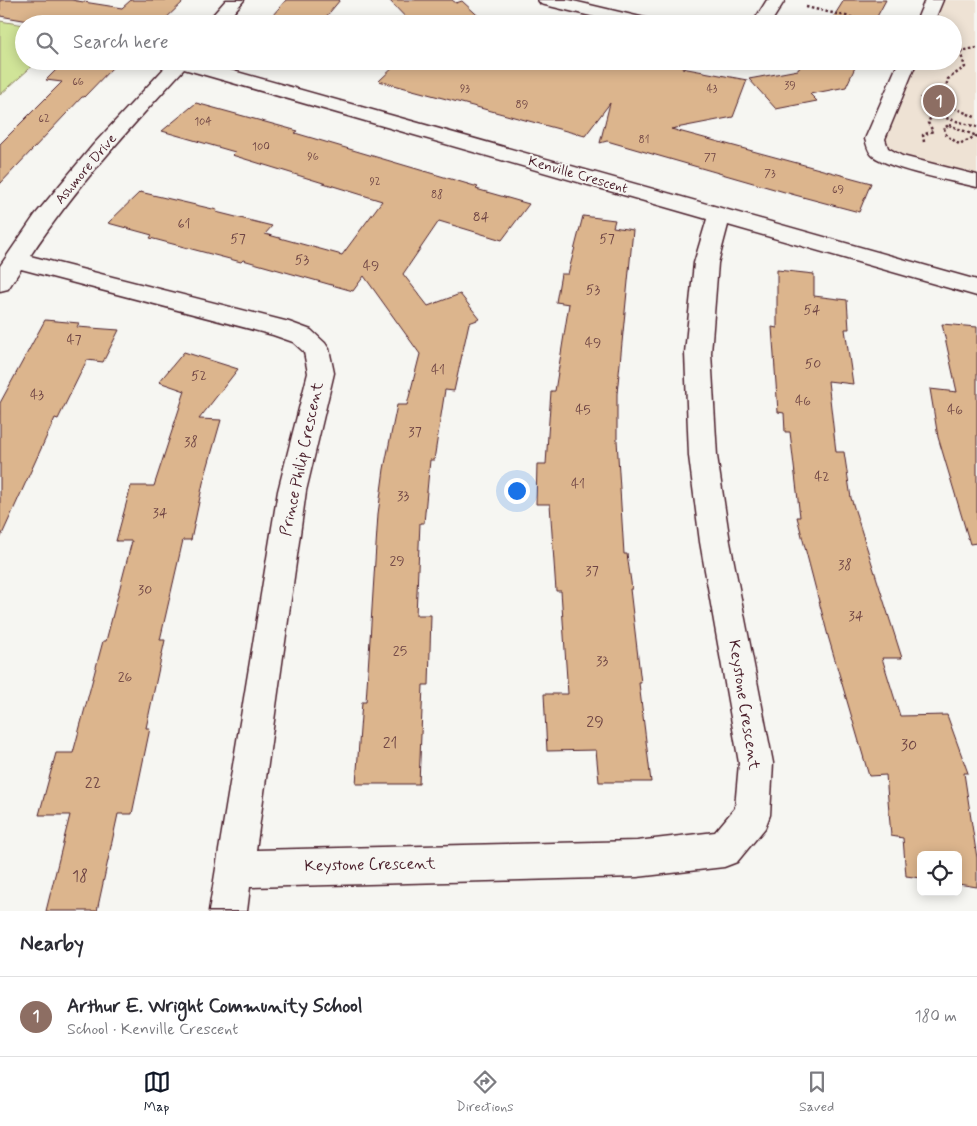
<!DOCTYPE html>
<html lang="en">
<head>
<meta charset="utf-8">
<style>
  body { margin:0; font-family:Mynerve,sans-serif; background:#f7f7f7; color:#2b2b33 }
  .controls { position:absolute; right:15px; bottom:15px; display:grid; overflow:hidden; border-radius:8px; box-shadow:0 2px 12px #0003 }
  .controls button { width:45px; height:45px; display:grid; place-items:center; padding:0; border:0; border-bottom:1px solid #e1e1e2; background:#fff; color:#2b2b33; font:25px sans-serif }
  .you { position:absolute; left:516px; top:490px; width:18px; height:18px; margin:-12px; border:4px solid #fff; border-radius:50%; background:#1a73e8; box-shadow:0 0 0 8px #1a73e833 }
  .badge { display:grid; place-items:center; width:32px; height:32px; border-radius:50%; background:#111827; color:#fff; font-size:16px; font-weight:700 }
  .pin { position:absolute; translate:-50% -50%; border:2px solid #fff; box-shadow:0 1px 5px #0006 }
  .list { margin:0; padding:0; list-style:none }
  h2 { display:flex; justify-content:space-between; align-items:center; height:65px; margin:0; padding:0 20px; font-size:21px }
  h2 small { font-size:16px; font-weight:400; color:#7c7c81 }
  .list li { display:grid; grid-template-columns:32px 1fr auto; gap:15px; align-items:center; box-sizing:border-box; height:80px; padding:0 20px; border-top:1px solid #e1e1e2 }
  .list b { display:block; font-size:19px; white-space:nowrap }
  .list p { margin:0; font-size:16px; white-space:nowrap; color:#7c7c81 }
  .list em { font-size:16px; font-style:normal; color:#7c7c81 }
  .icon { flex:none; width:28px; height:28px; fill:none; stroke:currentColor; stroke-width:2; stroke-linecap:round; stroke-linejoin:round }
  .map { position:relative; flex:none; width:977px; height:911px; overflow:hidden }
  .search { position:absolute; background:#fff; box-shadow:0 2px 12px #0003; left:15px; right:15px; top:15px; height:55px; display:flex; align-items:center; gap:12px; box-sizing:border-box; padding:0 18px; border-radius:28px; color:#7c7c81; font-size:19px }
  .sheet { height:145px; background:#fff }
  nav { display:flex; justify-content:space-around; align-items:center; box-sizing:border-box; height:70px; border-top:1px solid #e1e1e2; background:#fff; font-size:14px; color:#7c7c81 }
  nav a { display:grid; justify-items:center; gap:2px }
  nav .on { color:#111827 }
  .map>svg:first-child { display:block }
</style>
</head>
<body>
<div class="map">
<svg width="977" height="911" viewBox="0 0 977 911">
  <rect width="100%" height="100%" fill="#f6f6f2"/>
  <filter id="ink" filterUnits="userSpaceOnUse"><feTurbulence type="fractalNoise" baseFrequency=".02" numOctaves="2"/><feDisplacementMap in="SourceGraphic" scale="10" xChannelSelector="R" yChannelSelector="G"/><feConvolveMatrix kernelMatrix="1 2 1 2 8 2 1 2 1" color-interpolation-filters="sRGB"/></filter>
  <g filter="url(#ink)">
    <polygon fill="#eee2d4" points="943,0 977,0 977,175 900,156 887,149 884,140 917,61 953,61 953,24 933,24"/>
    <polygon fill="#d0e498" stroke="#8d8262" points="0,21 24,25 24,61 38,61 0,95"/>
    <g fill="#dcb58d" stroke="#4a1f2b">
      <polygon points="0,0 71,0 122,8 131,0 185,0 160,24 46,24 0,16"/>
      <polygon points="286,0 340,0 320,24 265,24"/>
      <polygon points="389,0 452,0 456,3 462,1 487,24 412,24"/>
      <polygon points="844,0 886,0 873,24 829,24"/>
      <polygon points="65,61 122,61 114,66 84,97 82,97 0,184 0,144 62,82 46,80"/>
      <polygon points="400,61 687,61 682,68 747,80 733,117 671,129 871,183 859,212 795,195 607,141 600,143 610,103 585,136 379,81"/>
      <polygon points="804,61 858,61 846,87 810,94 817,101 776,109 749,79 798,70"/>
      <polygon points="196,103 298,131 295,133 478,187 476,189 529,204 502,240 439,221 403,274 428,306 460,294 480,319 469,323 454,391 445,390 434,460 430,460 424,523 420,523 416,615 431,615 429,685 423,685 419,784 356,784 362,702 366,702 378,514 384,469 397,405 407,405 420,354 364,276 353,291 243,260 241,262 150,238 152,235 108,223 140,192 217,210 216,212 272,226 265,234 342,255 382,201 232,155 235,152 162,131"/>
      <polygon points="583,216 615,220 613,227 633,230 617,394 617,440 624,554 627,554 632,589 630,589 641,683 639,683 651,782 599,782 596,750 547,751 544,694 568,694 561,591 556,591 550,504 536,504 537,464 546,464 551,391 555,391 569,304 556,302 561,274 568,274"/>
      <polygon points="777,270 814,274 814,296 847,300 849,329 845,329 853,384 828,381 836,452 844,452 851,498 902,658 882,658 900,716 947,715 968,773 964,773 977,858 977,887 958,884 958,855 921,855 921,878 906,876 903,838 891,836 886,775 869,776 828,636 797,517 800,517 790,432 785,432 784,413 778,412 772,327 777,328"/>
      <polygon points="45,320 79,323 77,327 119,330 103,362 87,360 58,419 55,418 0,539 0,403"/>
      <polygon points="942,324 977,327 977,543 970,544 938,437 930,389 957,392"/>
      <polygon points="184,352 238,369 199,419 221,420 203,483 191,540 183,540 160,640 165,640 146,728 150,728 132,814 118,814 97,911 46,911 70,815 39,815 56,753 73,753 103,641 106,641 132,541 116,541 131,486 154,486 185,391 159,382"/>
    </g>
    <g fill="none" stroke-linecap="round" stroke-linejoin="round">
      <defs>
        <g id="minor">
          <polygon points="226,0 244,0 224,24 205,24"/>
          <polygon points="538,0 569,0 653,20 656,24 624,24 541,4"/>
          <polygon points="767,0 785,0 770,24 752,24"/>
          <polygon points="925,0 943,0 933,24 915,24"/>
          <path d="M171,61H198L977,280V296L728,225L718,263L711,353L717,456L730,542L773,763L770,815L765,828L737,862L724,867L637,877L250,887L247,911H209L278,491L308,373L304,352L293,342L273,335L21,269L8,289L0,291V266L35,215L93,145ZM184,69L707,219L694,263L685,353L689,456L700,542L739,763L735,808L715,832L637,841L256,850L306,491L334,373L329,349L325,343L311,330L289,322L30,256C75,188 129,129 184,69Z"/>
          <path d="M899,61H917L885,139L888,148L902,156L977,175V187C952,181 892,170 873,156C868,152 867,145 865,139Z"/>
        </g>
      </defs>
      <use href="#minor" stroke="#4a1f2b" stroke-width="3"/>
      <g stroke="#4a1f2b" stroke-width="2.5" stroke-dasharray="2.5 2.5" stroke-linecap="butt">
        <polyline points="806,7 881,24"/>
        <polyline points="953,45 960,51 965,67 948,79 944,95 952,107 977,118"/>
        <polyline points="960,51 977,48"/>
        <polyline points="921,97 932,114 977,127"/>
        <polygon points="949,125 977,136 959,144 946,135 944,128"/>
        <polyline points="924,142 923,135 933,131 928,123 932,114"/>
      </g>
      <use href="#minor" fill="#f6f6f2" fill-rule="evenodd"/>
    </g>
  </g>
  <g text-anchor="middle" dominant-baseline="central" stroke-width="4" stroke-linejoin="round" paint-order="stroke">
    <g font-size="11" fill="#6e4444">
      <text x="78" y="82">66</text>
      <text x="790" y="86">39</text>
      <text x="465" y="89">93</text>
      <text x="712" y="89">43</text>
      <text x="522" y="105">89</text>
      <text x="44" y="119">62</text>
      <text x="203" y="122">104</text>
      <text x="644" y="140">81</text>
      <text x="261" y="147">100</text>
      <text x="313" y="157">96</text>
      <text x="710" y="158">77</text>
      <text x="770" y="174">73</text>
      <text x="375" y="182">92</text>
      <text x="838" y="190">69</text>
      <text x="437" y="195">88</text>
    </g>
    <g font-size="14" fill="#4a1f2b" stroke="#f6f6f2">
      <text transform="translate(86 169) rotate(-50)">Ashmore Drive</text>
      <text transform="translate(578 175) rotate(16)">Kenville Crescent</text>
    </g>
    <g font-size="14" fill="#6e4444">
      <text x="481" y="217">84</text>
      <text x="184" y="224">61</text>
      <text x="238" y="239">57</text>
      <text x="607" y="239">57</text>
      <text x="302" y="260">53</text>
      <text x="371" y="266">49</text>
      <text x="593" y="290">53</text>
      <text x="812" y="310">54</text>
      <text x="74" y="340">47</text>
      <text x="593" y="343">49</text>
      <text x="813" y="364">50</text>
      <text x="438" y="370">41</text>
      <text x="199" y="376">52</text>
      <text x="37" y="395">43</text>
      <text x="803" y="401">46</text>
      <text x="583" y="410">45</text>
      <text x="955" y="410">46</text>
      <text x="415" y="432">37</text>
      <text x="191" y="442">38</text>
      <text x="822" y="477">42</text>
      <text x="578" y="484">41</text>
      <text x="403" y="496">33</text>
      <text x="160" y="513">34</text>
      <text x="397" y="561">29</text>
      <text x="845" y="565">38</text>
      <text x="592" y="571">37</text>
      <text x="145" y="590">30</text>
      <text x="856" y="616">34</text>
      <text x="400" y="651">25</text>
      <text x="602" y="661">33</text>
      <text x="125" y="677">26</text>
    </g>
    <g font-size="16" fill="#4a1f2b" stroke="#f6f6f2">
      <text transform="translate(302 459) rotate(-78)">Prince Philip Crescent</text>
      <text transform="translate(744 705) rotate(81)">Keystone Crescent</text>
      <text transform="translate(370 865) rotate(-1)">Keystone Crescent</text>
    </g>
    <g font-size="16" fill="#6e4444">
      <text x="595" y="722">29</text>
      <text x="390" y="743">21</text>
      <text x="909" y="745">30</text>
      <text x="93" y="783">22</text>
      <text x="80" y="876">18</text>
    </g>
  </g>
</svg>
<div class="controls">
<button><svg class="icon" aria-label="locate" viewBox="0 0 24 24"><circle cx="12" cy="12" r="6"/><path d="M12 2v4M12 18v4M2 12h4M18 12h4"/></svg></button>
</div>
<div class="you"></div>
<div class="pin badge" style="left:939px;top:101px;background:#8d6e63">1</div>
<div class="search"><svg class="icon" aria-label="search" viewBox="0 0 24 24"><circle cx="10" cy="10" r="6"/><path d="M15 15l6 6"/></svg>Search here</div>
</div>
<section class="sheet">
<h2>Nearby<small></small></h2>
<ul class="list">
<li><span class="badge" style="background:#8d6e63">1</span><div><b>Arthur E. Wright Community School</b><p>School · Kenville Crescent</p></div><em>180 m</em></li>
</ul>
</section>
<nav>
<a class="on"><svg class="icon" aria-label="map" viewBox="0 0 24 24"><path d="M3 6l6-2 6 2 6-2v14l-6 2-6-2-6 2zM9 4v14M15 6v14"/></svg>Map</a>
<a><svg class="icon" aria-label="directions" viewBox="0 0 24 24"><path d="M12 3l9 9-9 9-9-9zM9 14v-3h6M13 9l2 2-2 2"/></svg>Directions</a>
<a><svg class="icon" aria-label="saved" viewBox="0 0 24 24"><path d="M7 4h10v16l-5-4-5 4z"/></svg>Saved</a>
</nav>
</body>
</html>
